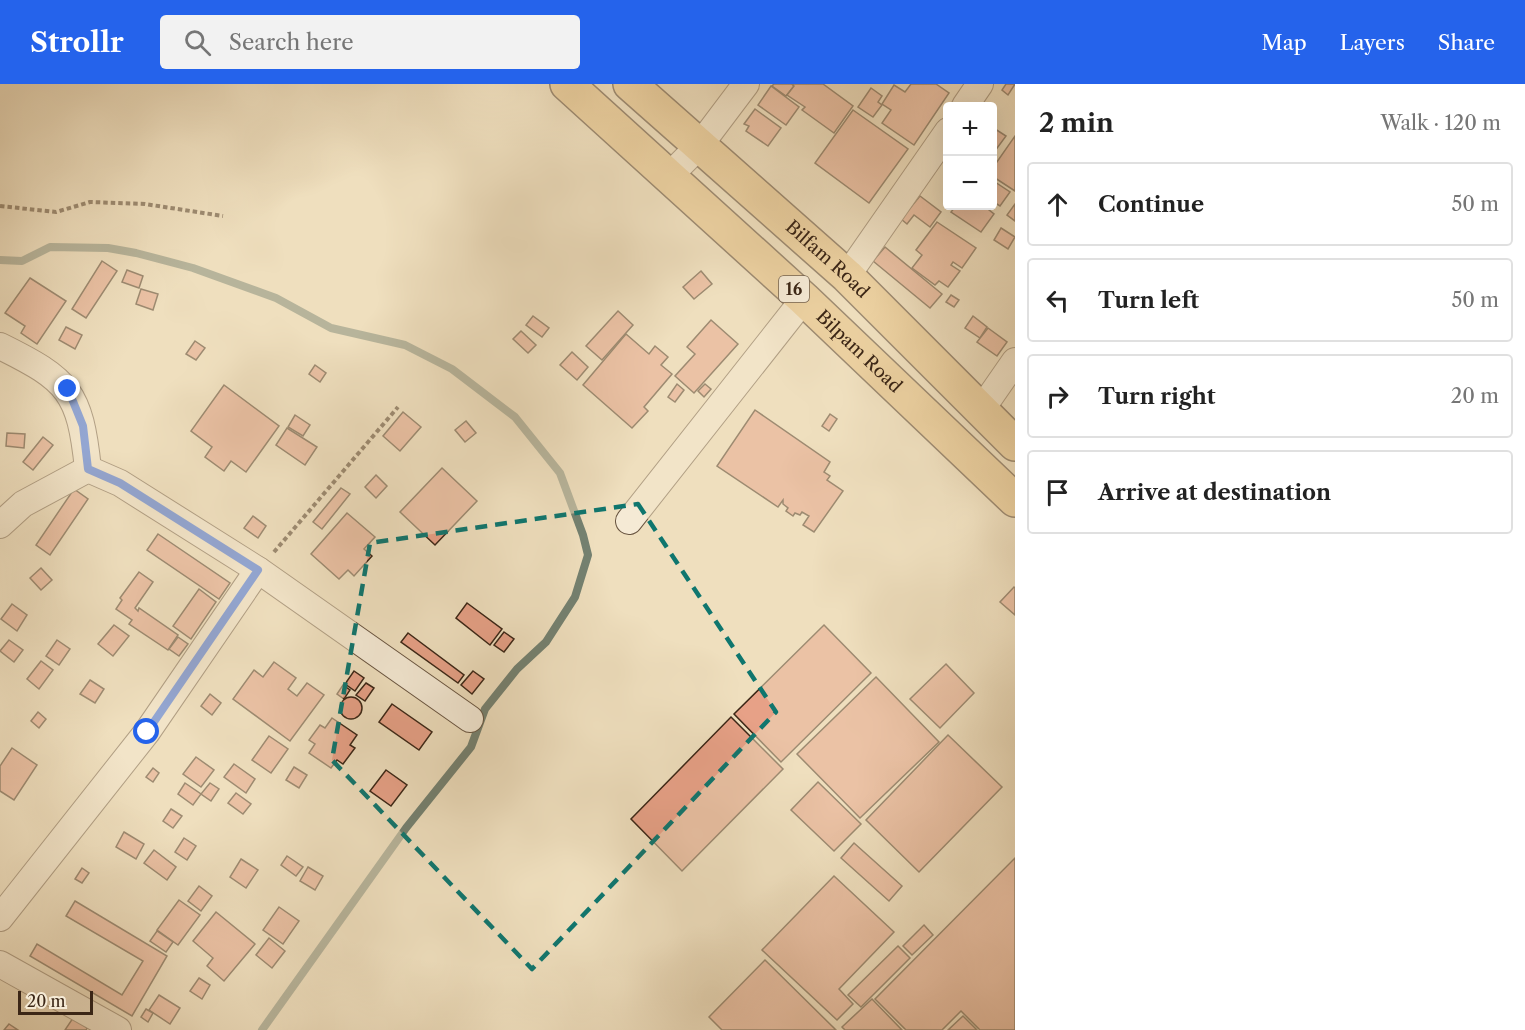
<!DOCTYPE html>
<html lang="en">
<head>
<meta charset="utf-8">
<style>
  body { margin:0; font-family:"Libre Caslon Text",serif; background:#f2f2f2; color:#222 }
  .controls { position:absolute; right:18px; top:18px; display:grid; overflow:hidden; border-radius:6px; box-shadow:0 6px 24px #0002 }
  .controls button { width:54px; height:54px; display:grid; place-items:center; padding:0; border:0; border-bottom:2px solid #e0e0e0; background:#fff; color:#222; font:30px sans-serif }
  .scale { position:absolute; left:18px; bottom:15px; width:75px; box-sizing:border-box; padding-left:6px; border:3px solid #3b2616; border-top:0; font-size:16px; line-height:21px; white-space:nowrap; color:#3b2616; -webkit-text-stroke:4px #f5ead5; paint-order:stroke }
  .stop { position:absolute; width:18px; height:18px; margin:-14px; border:4px solid #2563eb; border-radius:50%; background:#fff }
  .stop.end { background:#2563eb; border-color:#fff; box-shadow:0 2px 6px #0008 }
  .list { margin:0; padding:0; list-style:none }
  h2 { display:flex; justify-content:space-between; align-items:center; height:78px; margin:0; padding:0 24px; font-size:26px }
  h2 small { font-size:20px; font-weight:400; color:#767676 }
  .list li { display:grid; grid-template-columns:39px 1fr auto; gap:18px; align-items:center; box-sizing:border-box; height:84px; margin:0 12px 12px; padding:0 12px; border:2px solid #e0e0e0; border-radius:6px }
  .list b { display:block; font-size:22px; white-space:nowrap }
  .list em { font-size:20px; font-style:normal; color:#767676 }
  .icon { flex:none; width:33px; height:33px; fill:none; stroke:currentColor; stroke-width:2; stroke-linecap:round; stroke-linejoin:round }
  .map { position:relative; flex:none; width:1015px; height:946px; overflow:hidden }
  header { display:flex; align-items:center; gap:36px; box-sizing:border-box; height:84px; padding:0 30px; background:#2563eb; color:#fff }
  header strong { font-size:28px }
  nav { display:flex; gap:33px; margin-inline-start:auto; font-size:21px }
  .search { width:420px; height:54px; background:#f2f2f2; display:flex; align-items:center; gap:15px; box-sizing:border-box; padding:0 21px; border-radius:6px; color:#767676; font-size:22px }
  main { display:flex }
  aside { flex:1; background:#fff }
  .map>svg:first-child { display:block }
</style>
</head>
<body>
<header>
<strong>Strollr</strong>
<div class="search"><svg class="icon" aria-label="search" viewBox="0 0 24 24"><circle cx="10" cy="10" r="6"/><path d="M15 15l6 6"/></svg>Search here</div>
<nav><a>Map</a><a>Layers</a><a>Share</a></nav>
</header>
<main>
<div class="map">
<svg width="1015" height="946" viewBox="0 0 1015 946">
  <rect width="100%" height="100%" fill="#efdfbe"/>
  <filter id="stains"><feTurbulence type="fractalNoise" baseFrequency=".00333" numOctaves="4"/><feColorMatrix values="0 0 0 0 .2 0 0 0 0 .09 0 0 0 0 .02 0 0 0 .5 -.17"/></filter>
  <radialGradient id="worn" r=".72"><stop offset=".6" stop-color="#630" stop-opacity="0"/><stop offset="1" stop-color="#630" stop-opacity=".3"/></radialGradient>
  <g fill="none" stroke-linecap="round" stroke-linejoin="round">
    <polyline stroke="#748171" stroke-width="8" points="0,176 22,177 50,163 108,164 136,169 193,184 276,214 331,244 405,261 452,285 515,333 560,389 583,451 588,471 575,513 546,558 517,585 485,625 471,663 406,744 262,946"/>
  </g>
  <g fill="#e7a187" stroke="#3b2616" stroke-width="1.5">
    <polygon points="774,0 792,0 794,2 786,12 772,2"/>
    <polygon points="792,0 823,0 853,22 834,49 802,26 805,23 787,11 794,2"/>
    <polygon points="911,0 936,0 949,9 914,61 882,39 891,26 882,20 894,1 905,8"/>
    <polygon points="1006,0 1015,0 1008,11 1002,6"/>
    <polygon points="771,2 799,23 786,41 758,21"/>
    <polygon points="871,4 882,12 878,18 882,21 873,33 858,23"/>
    <polygon points="755,25 781,44 768,62 746,47 749,42 744,40"/>
    <polygon points="853,26 908,65 869,119 815,79"/>
    <polygon points="992,43 1006,52 992,71"/>
    <polygon points="1015,52 1015,107 992,92 992,85"/>
    <polygon points="992,96 1010,108 1000,122 992,117"/>
    <polygon points="920,112 941,128 930,143 914,131 907,140 901,135"/>
    <polygon points="1015,120 1015,137 1007,131"/>
    <polygon points="956,122 984,122 994,130 981,148 951,128"/>
    <polygon points="937,138 976,164 962,184 953,178 951,181 960,187 948,203 939,197 935,201 912,184 922,171 916,166"/>
    <polygon points="1001,144 1015,153 1008,165 994,156"/>
    <polygon points="885,163 942,210 930,224 873,177"/>
    <polygon points="102,177 117,187 86,234 72,225"/>
    <polygon points="127,186 143,192 139,204 122,198"/>
    <polygon points="701,187 712,200 694,215 683,203"/>
    <polygon points="30,194 66,217 37,260 21,249 25,242 5,229"/>
    <polygon points="141,205 158,210 153,226 136,220"/>
    <polygon points="951,211 959,216 954,223 946,218"/>
    <polygon points="618,227 633,241 602,276 586,262"/>
    <polygon points="533,232 549,244 542,253 526,241"/>
    <polygon points="973,232 987,243 980,254 965,244"/>
    <polygon points="711,236 738,260 694,309 675,292 695,270 687,263"/>
    <polygon points="66,243 82,251 75,265 59,256"/>
    <polygon points="988,244 1007,258 997,272 977,258"/>
    <polygon points="521,247 536,261 528,269 513,255"/>
    <polygon points="626,250 649,270 655,262 668,273 661,281 672,290 644,323 648,327 632,344 583,301"/>
    <polygon points="195,257 205,264 196,276 186,270"/>
    <polygon points="572,268 588,283 577,296 560,281"/>
    <polygon points="315,281 326,289 320,298 309,290"/>
    <polygon points="677,300 684,306 675,318 668,313"/>
    <polygon points="705,300 711,305 704,313 698,307"/>
    <polygon points="224,301 279,342 246,388 231,377 224,387 205,373 212,363 191,347"/>
    <polygon points="755,326 830,378 824,388 830,392 827,396 843,407 814,448 803,441 809,432 802,428 800,431 795,429 793,432 786,427 788,424 783,420 783,416 778,423 717,382"/>
    <polygon points="403,328 421,343 400,367 383,352"/>
    <polygon points="830,330 837,335 829,347 822,342"/>
    <polygon points="295,331 310,341 303,352 288,343"/>
    <polygon points="466,337 476,349 465,358 455,346"/>
    <polygon points="287,344 317,363 305,381 276,361"/>
    <polygon points="7,349 25,350 24,364 6,362"/>
    <polygon points="43,353 53,361 33,386 23,378"/>
    <polygon points="442,384 477,417 435,461 400,428"/>
    <polygon points="376,391 387,402 376,414 365,403"/>
    <polygon points="341,404 350,410 322,445 313,438"/>
    <polygon points="74,405 88,415 50,471 36,461"/>
    <polygon points="347,429 375,453 364,465 372,472 354,492 348,486 339,495 311,470"/>
    <polygon points="253,432 266,442 258,454 244,444"/>
    <polygon points="158,450 230,499 219,515 147,466"/>
    <polygon points="41,484 52,496 41,506 30,494"/>
    <polygon points="139,488 153,498 135,524 138,527 139,524 178,551 168,566 129,540 132,536 116,525 122,516 120,514"/>
    <polygon points="1014,503 1015,504 1015,531 1000,518"/>
    <polygon points="199,505 216,518 191,555 173,542"/>
    <polygon points="467,519 502,545 490,561 456,534"/>
    <polygon points="12,520 27,531 17,547 1,535"/>
    <polygon points="114,541 129,552 113,572 98,560"/>
    <polygon points="824,541 871,589 781,678 734,630"/>
    <polygon points="504,548 514,555 504,568 494,561"/>
    <polygon points="408,549 464,591 458,599 401,558"/>
    <polygon points="178,553 188,560 179,572 169,565"/>
    <polygon points="9,556 23,566 14,578 0,567"/>
    <polygon points="57,556 70,565 59,581 46,572"/>
    <polygon points="41,577 53,586 39,605 27,595"/>
    <polygon points="274,578 296,594 288,605 297,612 307,599 324,611 290,657 233,615 254,586 263,593"/>
    <polygon points="946,580 974,609 940,644 910,615"/>
    <polygon points="354,587 364,594 355,607 345,600"/>
    <polygon points="473,587 484,595 472,610 461,601"/>
    <polygon points="876,593 939,658 860,734 797,670"/>
    <polygon points="90,596 104,605 95,619 80,610"/>
    <polygon points="366,599 374,604 365,617 356,611"/>
    <polygon points="343,601 350,606 344,615 337,610"/>
    <polygon points="210,610 221,619 212,631 201,622"/>
    <circle cx="351" cy="624" r="11"/>
    <polygon points="392,620 432,648 419,666 379,638"/>
    <polygon points="38,628 46,635 39,644 31,637"/>
    <polygon points="731,633 783,685 682,787 631,735"/>
    <polygon points="332,634 357,651 350,661 355,664 343,680 337,676 331,684 309,669 315,660 309,656 320,641 325,644"/>
    <polygon points="948,651 1002,703 919,788 866,736"/>
    <polygon points="269,652 288,665 271,689 252,676"/>
    <polygon points="12,664 37,681 14,716 0,707 0,682"/>
    <polygon points="196,673 214,686 201,703 183,690"/>
    <polygon points="234,680 255,695 246,709 224,693"/>
    <polygon points="294,683 307,691 299,704 286,696"/>
    <polygon points="153,684 159,689 153,698 146,693"/>
    <polygon points="386,686 407,701 391,722 370,707"/>
    <polygon points="818,698 861,740 834,767 791,726"/>
    <polygon points="185,699 201,710 193,721 178,710"/>
    <polygon points="210,699 219,705 211,717 201,710"/>
    <polygon points="236,709 251,720 243,730 228,719"/>
    <polygon points="171,725 182,732 173,744 163,737"/>
    <polygon points="124,748 144,760 136,775 116,763"/>
    <polygon points="184,754 196,762 187,776 175,768"/>
    <polygon points="854,759 902,802 889,817 841,774"/>
    <polygon points="154,766 176,783 167,796 144,779"/>
    <polygon points="287,772 303,783 296,792 281,781"/>
    <polygon points="1015,774 1015,946 980,946 961,927 942,946 906,946 875,915"/>
    <polygon points="241,775 258,786 246,804 230,793"/>
    <polygon points="308,783 323,792 315,806 300,797"/>
    <polygon points="82,784 89,789 82,799 75,795"/>
    <polygon points="834,792 894,848 839,905 853,920 837,936 762,866"/>
    <polygon points="199,802 212,812 201,827 188,817"/>
    <polygon points="179,816 200,831 178,861 157,846"/>
    <polygon points="75,817 167,872 132,932 30,872 37,860 122,911 143,877 66,832"/>
    <polygon points="279,823 299,837 283,860 263,846"/>
    <polygon points="216,828 255,860 224,897 207,882 213,874 193,857"/>
    <polygon points="924,841 933,851 912,871 903,862"/>
    <polygon points="157,847 173,858 166,868 150,857"/>
    <polygon points="269,854 285,867 272,884 256,871"/>
    <polygon points="898,862 910,874 861,923 848,911"/>
    <polygon points="765,876 836,946 722,946 709,933"/>
    <polygon points="199,894 210,901 202,915 190,907"/>
    <polygon points="159,911 180,924 170,940 149,926"/>
    <polygon points="872,915 902,946 845,946 842,943"/>
    <polygon points="146,925 153,929 148,938 141,933"/>
    <polygon points="963,932 977,946 948,946"/>
    <polygon points="73,934 87,944 86,946 65,946"/>
    <polygon points="9,940 18,946 4,946"/>
  </g>
  <g fill="none" stroke-linecap="round" stroke-linejoin="round">
    <defs>
      <g id="minor">
        <polyline points="965,22 980,0"/>
        <polyline points="670,91 700,61 746,0"/>
        <polyline points="847,192 948,47"/>
        <path d="M0,262C69,296 80,308 88,385"/>
        <polyline points="981,326 1015,277"/>
        <polyline points="629,437 804,215"/>
        <polyline points="0,441 23,420 88,385 120,399 258,486 470,635"/>
        <polyline points="0,834 147,648 258,486"/>
        <polyline points="0,880 118,946"/>
      </g>
      <g id="primary">
        <path id="s1" d="M567,0L804,215L1015,416"/>
        <path id="s2" d="M630,0L847,192L1015,360"/>
      </g>
    </defs>
    <use href="#minor" stroke="#685440" stroke-width="28"/>
    <use href="#primary" stroke="#3b2616" stroke-width="36"/>
    <g stroke="#3b2616" stroke-width="4" stroke-dasharray="4.5 3" stroke-linecap="butt">
      <polyline points="0,122 56,128 90,118 145,120 223,132"/>
      <polyline points="274,468 398,323"/>
    </g>
    <use href="#minor" stroke="#f5ead5" stroke-width="26"/>
    <use href="#primary" stroke="#e8c07f" stroke-width="33"/>
  </g>
  <g fill="none" stroke-linecap="round" stroke-linejoin="round">
    <polyline stroke="#2563eb" stroke-width="8" points="68,305 83,342 88,385 120,399 258,486 147,648"/>
  </g>
  <path d="M0 0H1015V946H0ZM638,420L776,628L532,885L332,676L370,459Z" fill="#efdfbe" fill-opacity=".55" fill-rule="evenodd"/>
  <path fill="none" stroke="#0f766e" stroke-width="4.5" stroke-dasharray="12 8" stroke-linejoin="round" d="M638,420L776,628L532,885L332,676L370,459Z"/>
  <g text-anchor="middle" dominant-baseline="central" stroke-width="6" stroke-linejoin="round" paint-order="stroke">
    <rect fill="#f5ead5" stroke="#73614f" stroke-width="1.5" x="779" y="192" width="30" height="26" rx="4.5"/>
    <g font-size="16" font-weight="bold" fill="#3b2616">
      <text x="794" y="205">16</text>
    </g>
    <g font-size="18" fill="#3b2616" stroke="#f5ead5">
      <text stroke="none"><textPath href="#s2" startOffset="264">Bilfam Road</textPath></text>
      <text stroke="none"><textPath href="#s1" startOffset="396">Bilpam Road</textPath></text>
    </g>
  </g>
  <rect width="100%" height="100%" filter="url(#stains)"/>
  <rect width="100%" height="100%" fill="url(#worn)"/>
</svg>
<div class="controls">
<button>+</button>
<button>−</button>
</div>
<div class="scale">20 m</div>
<div class="stop" style="left:147px;top:648px"></div>
<div class="stop end" style="left:68px;top:305px"></div>
</div>
<aside>
<h2>2 min<small>Walk · 120 m</small></h2>
<ul class="list">
<li><svg class="icon" aria-label="ahead" viewBox="0 0 24 24"><path d="M12 20V5M6 11l6-6 6 6"/></svg><div><b>Continue</b></div><em>50 m</em></li>
<li><svg class="icon" aria-label="left" viewBox="0 0 24 24"><path d="M17 20v-9H6M10 6l-5 5 5 5"/></svg><div><b>Turn left</b></div><em>50 m</em></li>
<li><svg class="icon" aria-label="right" viewBox="0 0 24 24"><path d="M7 20v-9h11M14 6l5 5-5 5"/></svg><div><b>Turn right</b></div><em>20 m</em></li>
<li><svg class="icon" aria-label="arrive" viewBox="0 0 24 24"><path d="M6 21V4h12l-3 4 3 4H6"/></svg><div><b>Arrive at destination</b></div></li>
</ul>
</aside>
</main>
</body>
</html>
